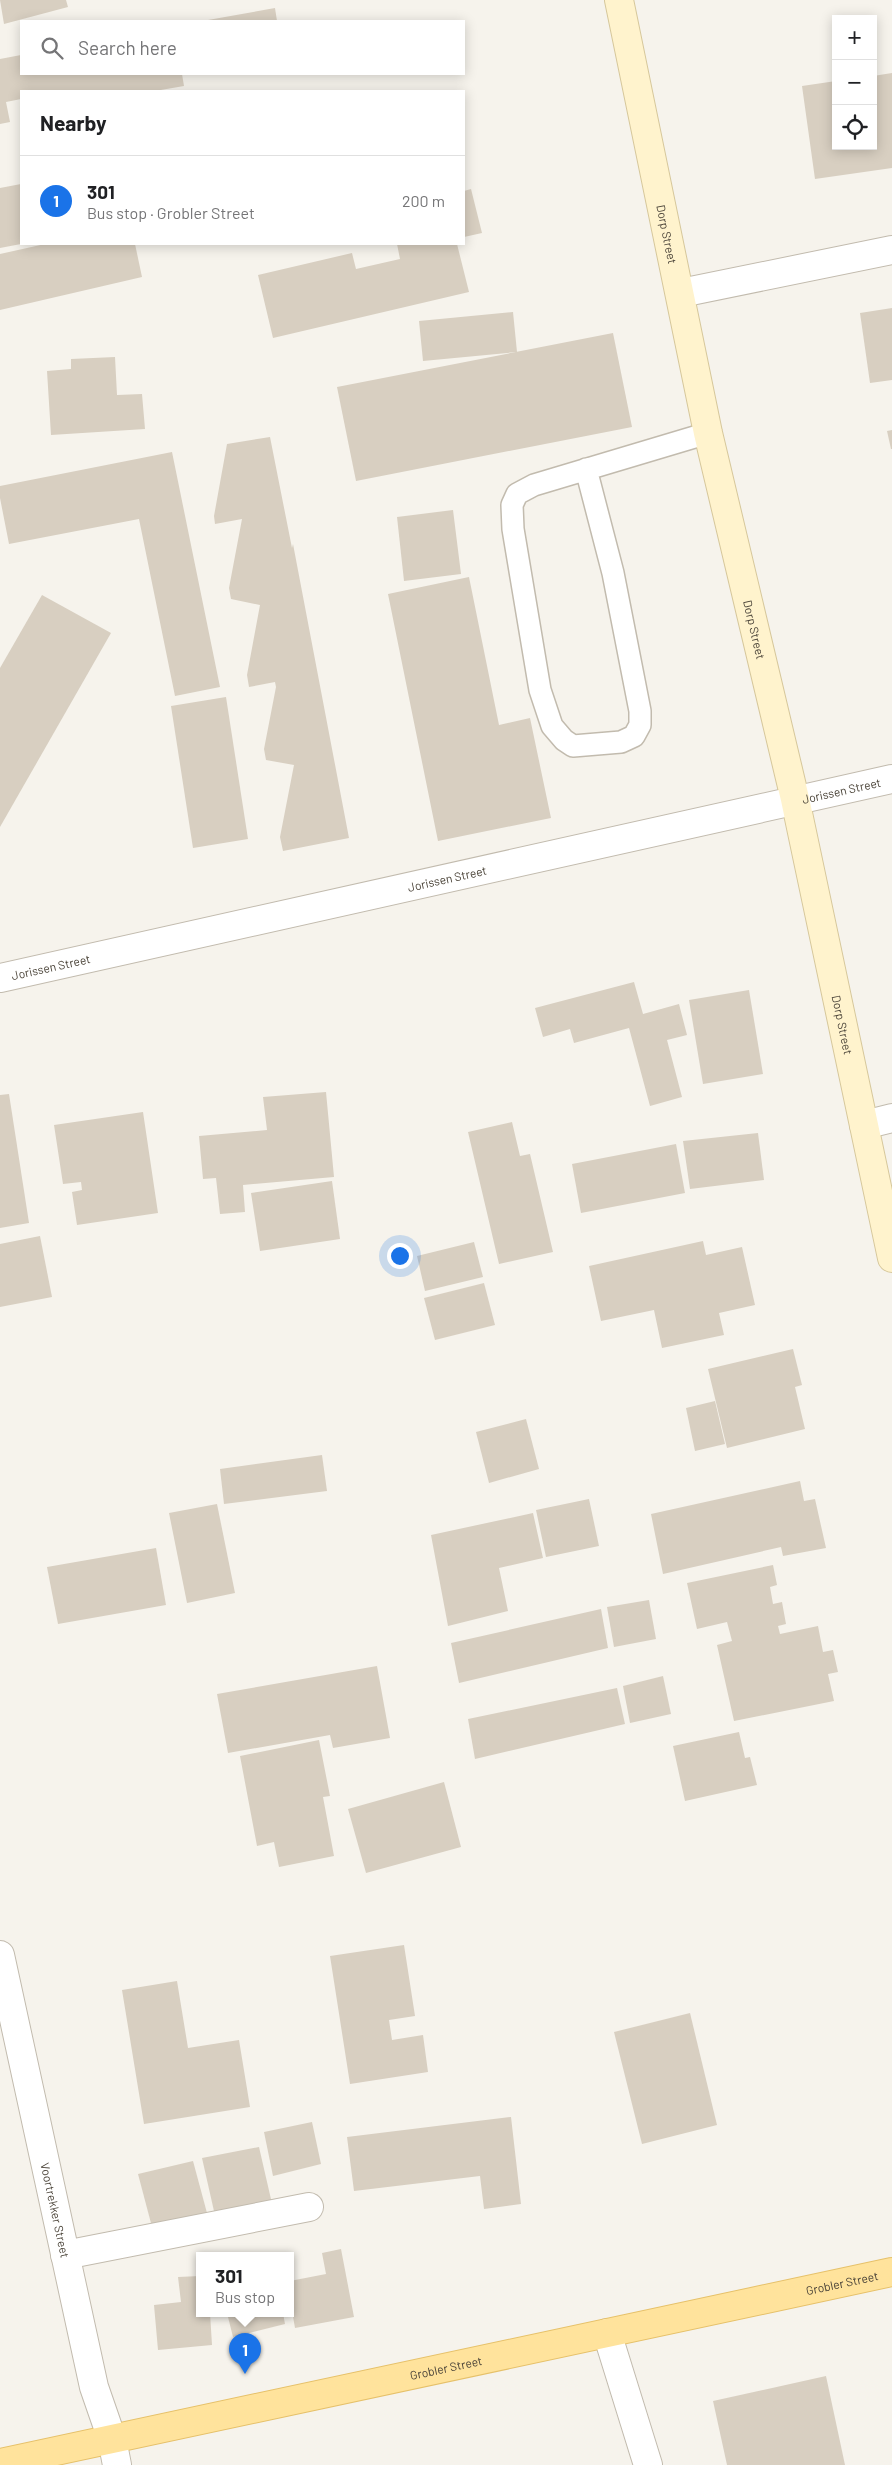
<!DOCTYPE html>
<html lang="en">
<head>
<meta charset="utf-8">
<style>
  body { margin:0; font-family:Barlow,sans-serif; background:#f6f6f6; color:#202124 }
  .controls { position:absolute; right:15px; top:15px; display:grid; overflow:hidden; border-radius:0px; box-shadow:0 2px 12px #0003 }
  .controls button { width:45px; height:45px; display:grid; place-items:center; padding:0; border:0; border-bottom:1px solid #e0e0e0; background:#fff; color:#202124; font:25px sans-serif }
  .you { position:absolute; left:399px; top:1255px; width:18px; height:18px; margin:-12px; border:4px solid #fff; border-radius:50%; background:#1a73e8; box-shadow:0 0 0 8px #1a73e833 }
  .badge { display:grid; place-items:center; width:32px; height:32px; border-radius:50%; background:#1a73e8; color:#fff; font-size:16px; font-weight:700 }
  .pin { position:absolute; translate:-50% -41px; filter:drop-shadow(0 1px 2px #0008) }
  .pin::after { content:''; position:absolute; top:26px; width:18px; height:15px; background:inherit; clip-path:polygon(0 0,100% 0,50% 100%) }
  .popup { position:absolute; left:196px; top:2252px; width:98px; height:65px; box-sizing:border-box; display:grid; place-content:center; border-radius:0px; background:#fff; filter:drop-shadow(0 1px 4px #0005); font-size:16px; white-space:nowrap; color:#757577 }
  .popup b { font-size:19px; color:#202124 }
  .popup::after { content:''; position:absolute; left:50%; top:100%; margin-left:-10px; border:10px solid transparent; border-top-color:#fff }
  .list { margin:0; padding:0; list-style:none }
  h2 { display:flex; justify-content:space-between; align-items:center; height:65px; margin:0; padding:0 20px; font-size:21px }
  h2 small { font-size:16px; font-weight:400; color:#757577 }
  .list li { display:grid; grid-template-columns:32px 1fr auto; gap:15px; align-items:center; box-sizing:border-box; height:90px; padding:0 20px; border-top:1px solid #e0e0e0 }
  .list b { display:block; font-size:19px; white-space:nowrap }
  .list p { margin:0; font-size:16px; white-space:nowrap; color:#757577 }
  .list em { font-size:16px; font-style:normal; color:#757577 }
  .icon { flex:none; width:28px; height:28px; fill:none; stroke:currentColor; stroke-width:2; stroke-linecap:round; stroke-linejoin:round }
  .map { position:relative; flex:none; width:892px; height:2465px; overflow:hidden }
  .search { position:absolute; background:#fff; box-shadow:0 2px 12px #0003; left:20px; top:20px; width:445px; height:55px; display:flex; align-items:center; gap:12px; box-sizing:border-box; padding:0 18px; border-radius:0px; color:#757577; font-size:19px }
  .panel { position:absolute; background:#fff; box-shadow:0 2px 12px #0003; left:20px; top:90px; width:445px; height:155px; border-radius:0px }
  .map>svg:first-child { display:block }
</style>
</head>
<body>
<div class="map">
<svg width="892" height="2465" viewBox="0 0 892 2465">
  <rect width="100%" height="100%" fill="#f6f3ec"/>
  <g fill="#d8cfc1">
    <polygon points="0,0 66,0 68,7 4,24"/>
    <polygon points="275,8 277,21 208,21 208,20"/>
    <polygon points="21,55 21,74 182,74 184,86 155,91 21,91 21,99 6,102 10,122 0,124 0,59"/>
    <polygon points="892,73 892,168 815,179 802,86 836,81 836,146 873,146 873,76"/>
    <polygon points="21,184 21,244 0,248 0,188"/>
    <polygon points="471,189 482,233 464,237 464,191"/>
    <polygon points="45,244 135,244 142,277 0,310 0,254"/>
    <polygon points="397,244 457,244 469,292 273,338 258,275 352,253 356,269 400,259"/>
    <polygon points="892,308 892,380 870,383 860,313"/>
    <polygon points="513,312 517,352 423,361 419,321"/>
    <polygon points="613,333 632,427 356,481 337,387"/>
    <polygon points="115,357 117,395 142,394 145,429 51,435 47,371 71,369 71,359"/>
    <polygon points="892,430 892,449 891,449 887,431"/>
    <polygon points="270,437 292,548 293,544 349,838 283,851 280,837 294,765 266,760 264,749 276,687 275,682 249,687 247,675 260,605 231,599 229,588 242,519 215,524 214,516 227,444"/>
    <polygon points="172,452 220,687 175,696 139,519 9,544 0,498 0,486"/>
    <polygon points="453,510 461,574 404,581 397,517"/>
    <polygon points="469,577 499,725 530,718 551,818 438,841 388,594"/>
    <polygon points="42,595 111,633 0,827 0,668"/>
    <polygon points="226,697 248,839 193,848 171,706"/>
    <polygon points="634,982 643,1014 679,1004 687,1035 667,1040 682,1097 650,1106 629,1028 574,1043 570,1029 543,1037 535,1008"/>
    <polygon points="749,990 763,1074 703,1084 689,1000"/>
    <polygon points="326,1092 334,1177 243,1185 245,1212 220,1214 216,1178 203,1179 199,1136 267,1130 263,1097"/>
    <polygon points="9,1094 29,1223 0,1228 0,1095"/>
    <polygon points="143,1112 158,1213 77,1225 72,1192 82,1190 81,1182 63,1184 54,1125"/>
    <polygon points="512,1122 520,1156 530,1154 553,1252 499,1264 468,1132"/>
    <polygon points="758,1133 764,1180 690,1189 683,1141"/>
    <polygon points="676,1144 685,1193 581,1213 572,1164"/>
    <polygon points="332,1181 340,1239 260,1251 251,1193"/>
    <polygon points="40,1236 52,1297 0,1307 0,1244"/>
    <polygon points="703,1241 706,1255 742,1247 755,1305 719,1313 724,1335 662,1348 654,1310 601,1321 589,1266"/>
    <polygon points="474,1242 483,1277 425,1291 417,1256"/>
    <polygon points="484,1283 495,1325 435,1340 424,1298"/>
    <polygon points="793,1349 802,1385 795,1387 805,1429 727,1448 708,1369"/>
    <polygon points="715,1401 725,1444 695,1451 686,1408"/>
    <polygon points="526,1419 539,1469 489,1483 476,1432"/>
    <polygon points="322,1455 327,1491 224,1504 220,1469"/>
    <polygon points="800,1481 804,1501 815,1499 826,1548 783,1556 781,1547 663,1574 651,1514"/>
    <polygon points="589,1499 599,1546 546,1557 536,1510"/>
    <polygon points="217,1504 235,1593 187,1603 169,1513"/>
    <polygon points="533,1513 543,1558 499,1568 508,1611 448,1626 431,1535"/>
    <polygon points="156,1548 166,1605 58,1624 47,1567"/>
    <polygon points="773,1565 777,1585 770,1587 773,1604 782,1602 786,1624 778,1626 780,1634 818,1626 823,1652 833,1650 838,1672 828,1674 834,1701 734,1721 717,1645 732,1641 727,1622 697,1629 687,1583"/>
    <polygon points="649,1600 656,1639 614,1647 607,1607"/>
    <polygon points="601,1609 608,1648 459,1683 451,1643"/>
    <polygon points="377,1666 390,1738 333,1748 330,1735 228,1753 217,1694"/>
    <polygon points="663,1676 671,1714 630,1723 623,1686"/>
    <polygon points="617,1688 625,1724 475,1759 468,1719"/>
    <polygon points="739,1732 745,1758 750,1757 757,1785 685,1801 673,1746"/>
    <polygon points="319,1740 330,1796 323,1797 334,1856 279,1867 274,1842 257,1846 240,1756"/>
    <polygon points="444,1782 461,1847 366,1873 348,1809"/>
    <polygon points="404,1945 415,2016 389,2020 392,2040 423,2035 428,2072 350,2084 330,1956"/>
    <polygon points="177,1981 188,2048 239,2040 250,2107 144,2124 122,1990"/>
    <polygon points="690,2013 717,2125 642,2144 614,2032"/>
    <polygon points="511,2117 521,2204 484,2209 480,2176 354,2191 347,2137"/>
    <polygon points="312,2122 321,2164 273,2176 264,2132"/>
    <polygon points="259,2147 273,2208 216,2220 202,2158"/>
    <polygon points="193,2161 207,2213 152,2227 138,2174"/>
    <polygon points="341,2249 354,2317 295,2328 290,2299 290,2281 326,2274 322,2253"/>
    <polygon points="200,2276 200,2313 210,2313 212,2345 158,2350 154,2305 181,2302 178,2277"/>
    <polygon points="227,2313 283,2313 285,2324 233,2337"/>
    <polygon points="826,2376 845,2465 727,2465 713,2401"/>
  </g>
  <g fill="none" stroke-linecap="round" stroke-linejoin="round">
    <defs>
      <polyline id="lane" points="586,469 613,573 640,711 640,725 634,736 621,742 573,746 564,740 552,726 540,690 513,529 512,505 517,494 534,485 708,433"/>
      <g id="street">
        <polyline points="681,293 892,250"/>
        <path id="s1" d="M0,978L892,779"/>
        <polyline points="864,1125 892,1118"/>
        <path id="s2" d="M0,1955L94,2387L112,2439L117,2465"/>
        <polyline points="65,2255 309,2207"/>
        <polyline points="607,2333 648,2465"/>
      </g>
      <g id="secondary">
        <path id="s3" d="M619,0L708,433L795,799L892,1258"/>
      </g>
      <g id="primary">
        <path id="s4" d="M0,2463L892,2272"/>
      </g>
    </defs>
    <use href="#lane" stroke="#c2bbae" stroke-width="24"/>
    <use href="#street" stroke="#c2bbae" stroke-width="30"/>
    <use href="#secondary" stroke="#d6c79b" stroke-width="30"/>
    <use href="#primary" stroke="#e6c16a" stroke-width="30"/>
    <use href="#lane" stroke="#fff" stroke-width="21"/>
    <use href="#street" stroke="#fff" stroke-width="28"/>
    <use href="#secondary" stroke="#fff3cd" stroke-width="28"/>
    <use href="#primary" stroke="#ffe39c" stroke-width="28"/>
  </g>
  <g text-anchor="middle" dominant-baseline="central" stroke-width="5" stroke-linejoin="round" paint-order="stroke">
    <g font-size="12" fill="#4b4439" stroke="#fff">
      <text stroke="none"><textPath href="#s3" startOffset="239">Dorp Street</textPath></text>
      <text stroke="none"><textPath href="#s3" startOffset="644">Dorp Street</textPath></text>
      <text stroke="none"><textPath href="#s1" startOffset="862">Jorissen Street</textPath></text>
      <text stroke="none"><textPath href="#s1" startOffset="458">Jorissen Street</textPath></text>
      <text stroke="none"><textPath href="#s1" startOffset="52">Jorissen Street</textPath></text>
      <text stroke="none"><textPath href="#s3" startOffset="1049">Dorp Street</textPath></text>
      <text stroke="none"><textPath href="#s2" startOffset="261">Voortrekker Street</textPath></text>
      <text stroke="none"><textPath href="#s4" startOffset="861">Grobler Street</textPath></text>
      <text stroke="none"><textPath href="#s4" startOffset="456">Grobler Street</textPath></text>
    </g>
  </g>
</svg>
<div class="controls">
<button>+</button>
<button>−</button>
<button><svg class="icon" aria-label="locate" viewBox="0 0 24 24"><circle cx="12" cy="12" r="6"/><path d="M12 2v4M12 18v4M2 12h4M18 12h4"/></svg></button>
</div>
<div class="you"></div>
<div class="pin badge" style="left:245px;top:2374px">1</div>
<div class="popup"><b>301</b>Bus stop</div>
<div class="search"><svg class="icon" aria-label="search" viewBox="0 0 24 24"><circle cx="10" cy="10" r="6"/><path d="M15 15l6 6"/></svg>Search here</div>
<section class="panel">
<h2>Nearby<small></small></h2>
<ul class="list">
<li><span class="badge">1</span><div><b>301</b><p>Bus stop · Grobler Street</p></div><em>200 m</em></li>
</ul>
</section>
</div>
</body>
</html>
